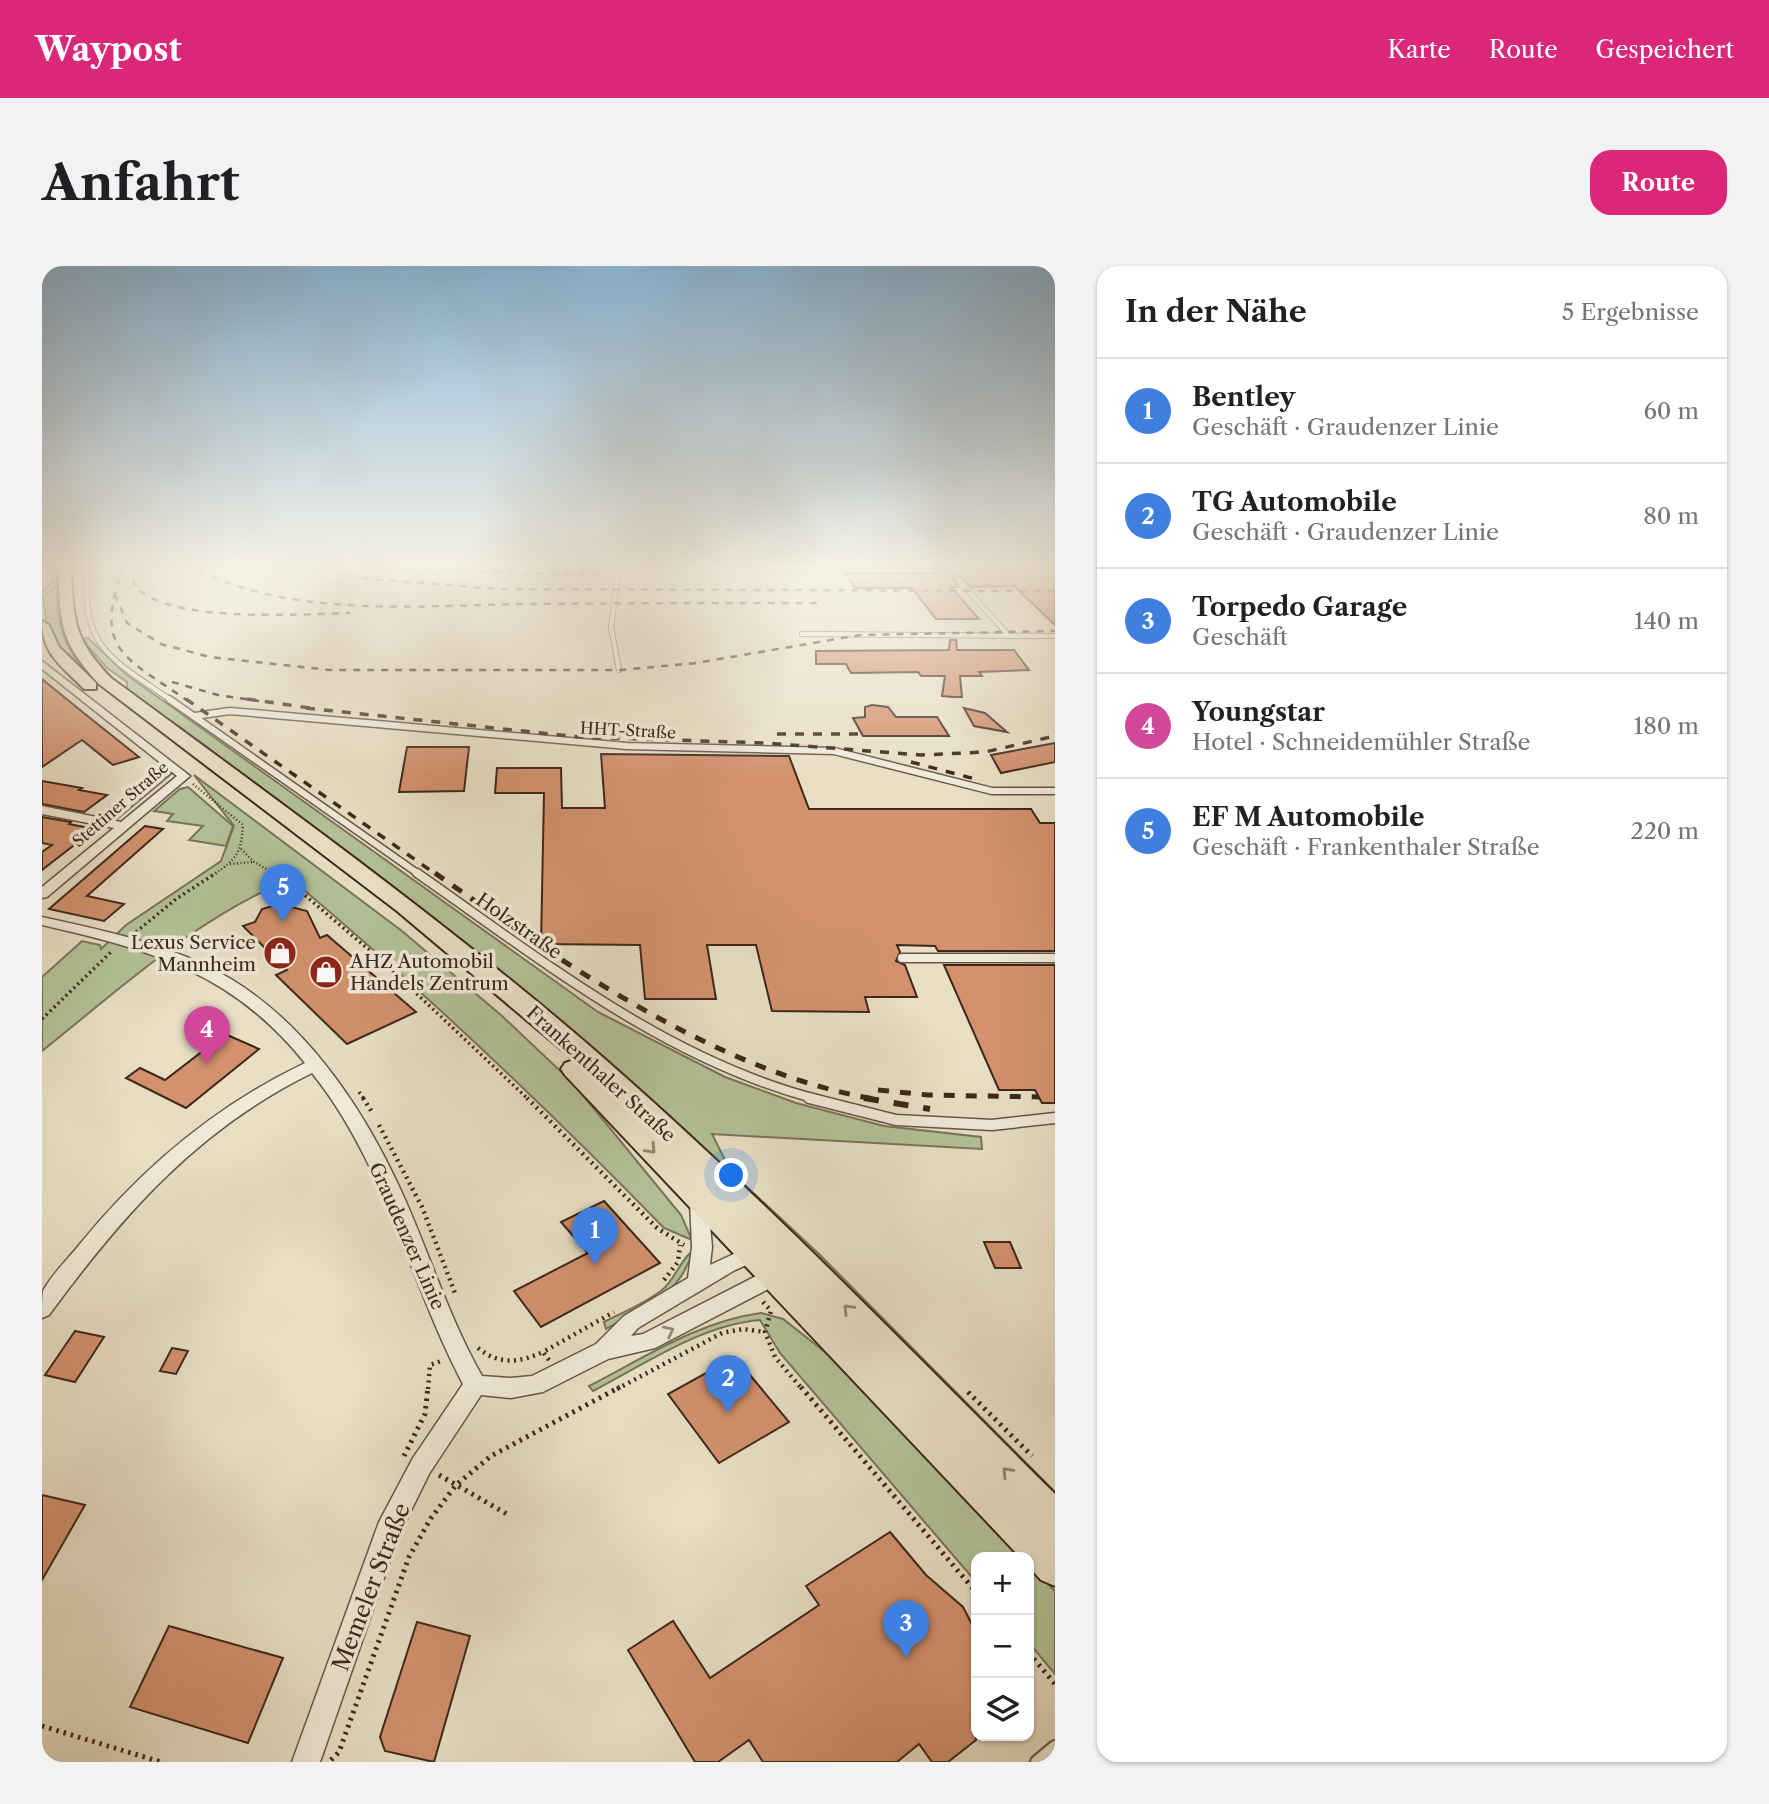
<!DOCTYPE html>
<html lang="de">
<head>
<meta charset="utf-8">
<style>
  body { margin:0; font-family:"Libre Caslon Text",serif; background:#f2f2f2; color:#202124 }
  .controls { position:absolute; right:21px; bottom:21px; display:grid; overflow:hidden; border-radius:14px; box-shadow:0 2px 5px #0004 }
  .controls button { width:63px; height:63px; display:grid; place-items:center; padding:0; border:0; border-bottom:2px solid #e0e0e0; background:#fff; color:#202124; font:35px sans-serif }
  .you { position:absolute; left:690px; top:910px; width:24px; height:24px; margin:-18px; border:5px solid #fff; border-radius:50%; background:#1a73e8; box-shadow:0 0 0 10px #1a73e833 }
  .badge { display:grid; place-items:center; width:46px; height:46px; border-radius:50%; background:#db2777; color:#fff; font-size:23px; font-weight:700 }
  .pin { position:absolute; translate:-50% -58px; filter:drop-shadow(0 2px 4px #0008) }
  .pin::after { content:''; position:absolute; top:37px; width:24px; height:21px; background:inherit; clip-path:polygon(0 0,100% 0,50% 100%) }
  .list { margin:0; padding:0; list-style:none }
  h2 { display:flex; justify-content:space-between; align-items:center; height:91px; margin:0; padding:0 28px; font-size:30px }
  h2 small { font-size:23px; font-weight:400; color:#757577 }
  .list li { display:grid; grid-template-columns:46px 1fr auto; gap:21px; align-items:center; box-sizing:border-box; height:105px; padding:0 28px; border-top:2px solid #e0e0e0 }
  .list b { display:block; font-size:26px; white-space:nowrap }
  .list p { margin:0; font-size:23px; white-space:nowrap; color:#757577 }
  .list em { font-size:23px; font-style:normal; color:#757577 }
  .icon { flex:none; width:38px; height:38px; fill:none; stroke:currentColor; stroke-width:2; stroke-linecap:round; stroke-linejoin:round }
  .map { position:relative; flex:none; width:1013px; height:1496px; overflow:hidden; border-radius:21px }
  header { display:flex; align-items:center; gap:42px; box-sizing:border-box; height:98px; padding:0 35px; background:#db2777; color:#fff }
  header strong { font-size:33px }
  nav { display:flex; gap:38px; margin-inline-start:auto; font-size:24px }
  .intro { display:flex; align-items:center; justify-content:space-between; box-sizing:border-box; height:168px; padding:0 42px }
  h1 { margin:0; font-size:49px }
  .button { padding:18px 32px; border-radius:21px; background:#db2777; color:#fff; font-size:24px; font-weight:700 }
  main { display:flex; gap:42px; padding:0 42px }
  aside { flex:1; background:#fff; border-radius:21px; box-shadow:0 2px 5px #0004 }
  .map>svg:first-child { display:block }
</style>
</head>
<body>
<header>
<strong>Waypost</strong>
<nav><a>Karte</a><a>Route</a><a>Gespeichert</a></nav>
</header>
<div class="intro"><h1>Anfahrt</h1><a class="button">Route</a></div>
<main>
<div class="map">
<svg width="1013" height="1496" viewBox="0 0 1013 1496">
  <rect width="100%" height="100%" fill="#e8dfc5"/>
  <filter id="stains"><feTurbulence type="fractalNoise" baseFrequency=".00286" numOctaves="4"/><feColorMatrix values="0 0 0 0 .2 0 0 0 0 .09 0 0 0 0 .02 0 0 0 .5 -.17"/></filter>
  <radialGradient id="worn" r=".72"><stop offset=".6" stop-color="#630" stop-opacity="0"/><stop offset="1" stop-color="#630" stop-opacity=".3"/></radialGradient>
  <g fill="#b3c297" stroke="#787459" stroke-width="2">
    <path d="M16,312C12,344 17,375 40,401C46,407 55,414 59,420C37,408 13,381 5,357C2,347 3,340 1,330L10,324Z"/>
    <polygon points="46,372 85,409 556,746 683,811 754,837 842,860 939,871 940,883 670,868 689,906 778,989 1013,1226 1013,1239 686,909 85,424 85,416 65,402 40,373"/>
    <polygon points="119,501 129,508 75,553 57,550"/>
    <path d="M152,509L360,665L460,750L531,817L639,949L650,974L622,962C502,839 380,723 249,613C155,651 78,723 0,785V711L40,675L58,679L59,683L84,659L179,595L192,560Z"/>
    <polygon points="146,521 191,560 184,580 147,574 161,560 125,555 131,548 112,545 138,523"/>
    <path d="M650,986C639,1029 600,1043 564,1063L562,1056C581,1046 604,1037 620,1024C633,1014 640,991 650,986Z"/>
    <path d="M719,1047L741,1053L783,1086L980,1291H934V1316L738,1087L718,1054C659,1059 603,1098 551,1125L547,1120C602,1092 657,1055 719,1047Z"/>
    <polygon points="987,1298 1013,1325 1013,1408 987,1377"/>
  </g>
  <g fill="#d3916e" stroke="#3d271b" stroke-width="2">
    <polygon points="888,299 1013,301 1013,359 972,320 929,321 914,309 911,313 916,321 909,321 937,353 894,353 870,322 813,322 803,307 895,307"/>
    <polygon points="908,374 914,374 915,384 972,384 987,404 937,406 940,410 918,410 920,431 911,431 900,430 903,410 879,410 876,406 809,407 804,398 774,398 774,385 907,384"/>
    <polygon points="0,413 43,448 97,491 71,499 40,474 0,501"/>
    <polygon points="830,439 846,441 854,451 895,451 907,470 821,470 811,452 823,451 823,441"/>
    <polygon points="922,442 943,447 965,466 932,460"/>
    <polygon points="1013,477 1013,496 959,507 949,489"/>
    <polygon points="365,481 427,481 422,525 357,526"/>
    <polygon points="559,488 747,490 767,543 989,543 998,557 1013,557 1013,685 896,685 893,680 855,679 858,686 854,695 863,699 875,731 823,731 827,746 730,745 714,679 665,679 674,733 603,733 598,679 499,678 502,527 453,527 455,502 519,502 520,542 563,542"/>
    <polygon points="0,515 40,522 37,524 65,529 42,546 0,538"/>
    <polygon points="0,551 29,556 27,558 53,563 0,604 0,586 10,579 0,577"/>
    <polygon points="103,560 121,563 45,630 82,638 62,655 7,643"/>
    <polygon points="238,638 265,645 278,672 285,669 374,746 305,778 234,709 245,704 201,660 213,656 220,643"/>
    <polygon points="902,699 1013,699 1013,837 1000,837 993,824 957,824"/>
    <polygon points="183,768 217,783 144,842 84,812 98,802 123,814"/>
    <polygon points="562,935 618,997 499,1061 472,1025 546,987 519,956"/>
    <polygon points="942,976 968,976 979,1002 953,1002"/>
    <polygon points="33,1065 62,1071 33,1116 3,1109"/>
    <polygon points="130,1082 146,1085 134,1108 118,1105"/>
    <polygon points="693,1091 747,1156 677,1197 626,1128"/>
    <polygon points="0,1229 43,1239 0,1314"/>
    <polygon points="848,1266 884,1309 921,1341 934,1366 934,1474 906,1496 890,1496 877,1478 855,1496 721,1496 707,1474 676,1496 653,1496 586,1384 631,1355 668,1412 777,1339 764,1320"/>
    <polygon points="375,1356 428,1370 392,1496 343,1485 338,1471"/>
    <polygon points="127,1360 241,1392 206,1477 88,1441"/>
  </g>
  <g fill="none" stroke-linecap="round" stroke-linejoin="round">
    <defs>
      <g id="lane-far4">
        <path d="M46,299C37,382 69,392 130,435"/>
        <polyline points="577,299 569,361 577,404"/>
        <polyline points="916,313 967,370"/>
        <polyline points="760,368 1013,370"/>
      </g>
      <g id="lane-far3">
        <polyline points="127,433 378,609"/>
        <polyline points="153,450 188,445 585,480 792,485 950,525 1013,525"/>
      </g>
      <g id="lane-far2">
        <path d="M375,607C500,694 624,794 774,833"/>
        <polyline points="860,692 1013,692"/>
      </g>
      <polyline id="lane-far1" points="767,832 854,854 950,859 1013,852"/>
      <polyline id="lane" points="995,1496 1013,1481"/>
      <g id="street">
        <polygon points="0,395 148,510 5,631 0,632 0,621 72,562 0,548 0,540 79,556 135,510 0,403"/>
        <path d="M0,651C55,663 112,675 163,699C256,743 320,838 361,929C388,989 407,1052 440,1110L469,1112L490,1110L554,1078L582,1050L646,1012L650,981L648,935L650,930L657,928L664,930L666,935L670,981L668,999L709,980L716,982L719,988L716,994L693,1004L596,1062L589,1070L601,1068L724,1005L731,1003L738,1005L741,1011L738,1017L613,1082L566,1093L501,1126L469,1132L439,1129L387,1208L357,1269L278,1496H250L337,1256L371,1192L421,1118C367,1016 344,899 270,807C156,863 81,948 7,1049L0,1052C0,1044 0,1032 1,1025C10,1008 26,993 38,978C100,902 173,840 263,797C190,706 109,684 0,659Z"/>
      </g>
      <g id="primary">
        <path d="M16,299H28C33,354 29,370 69,412C229,530 391,646 542,775C707,917 859,1075 1013,1228V1320L999,1314L987,1301V1291H978L523,809L519,803L523,797L532,794L355,645L57,418C16,373 19,358 16,299Z"/>
        <path d="M0,355L7,359L17,381L54,417V423H42C20,400 0,389 0,355Z"/>
      </g>
    </defs>
    <use href="#lane-far4" stroke="#685546" stroke-width="6"/>
    <use href="#lane-far3" stroke="#685546" stroke-width="9"/>
    <use href="#lane-far2" stroke="#685546" stroke-width="11"/>
    <use href="#lane-far1" stroke="#685546" stroke-width="13"/>
    <use href="#lane" stroke="#685546" stroke-width="16"/>
    <use href="#street" stroke="#685546" stroke-width="3"/>
    <use href="#primary" stroke="#3d271b" stroke-width="4"/>
    <g stroke="#3d271b" stroke-width="2.5" stroke-dasharray="1 2.5" stroke-linecap="butt">
      <path d="M151,518L201,559C199,587 195,593 171,609"/>
      <polyline points="199,583 212,596 235,609"/>
      <polyline points="188,598 211,596"/>
    </g>
    <g stroke="#3d271b" stroke-width="3.5" stroke-dasharray="2 3.5" stroke-linecap="butt">
      <polyline points="232,607 245,614 340,695 486,833"/>
      <polyline points="94,666 134,633 174,607"/>
      <polyline points="0,753 69,686"/>
      <polyline points="317,826 322,833"/>
    </g>
    <g stroke="#3d271b" stroke-width="4.5" stroke-dasharray="2 4.5" stroke-linecap="butt">
      <polyline points="321,832 330,846"/>
      <polyline points="485,832 615,962 642,979"/>
      <polyline points="337,859 380,941 413,1027"/>
      <polyline points="622,1014 636,996 638,979"/>
      <polyline points="721,1036 729,1045 723,1066 733,1091 760,1123"/>
      <path d="M436,1082C457,1099 477,1097 501,1086"/>
      <polyline points="507,1094 501,1086 572,1046"/>
      <polyline points="386,1123 388,1099 402,1094"/>
      <polyline points="575,1123 680,1067 701,1063 723,1066"/>
    </g>
    <g stroke="#3d271b" stroke-width="5" stroke-dasharray="2.5 5" stroke-linecap="butt">
      <polyline points="759,1121 934,1326"/>
      <polyline points="926,1126 990,1190"/>
      <polyline points="362,1190 383,1148 386,1121"/>
      <polyline points="397,1209 465,1248"/>
      <polyline points="987,1387 1013,1418"/>
      <polyline points="0,1460 119,1496"/>
      <polyline points="289,1494 297,1486 367,1291 389,1252 414,1219 449,1190 578,1121"/>
    </g>
    <use href="#lane-far4" stroke="#f0ead9" stroke-width="4.5"/>
    <use href="#lane-far3" stroke="#f0ead9" stroke-width="6"/>
    <use href="#lane-far2" stroke="#f0ead9" stroke-width="8"/>
    <use href="#lane-far1" stroke="#f0ead9" stroke-width="10"/>
    <use href="#lane" stroke="#f0ead9" stroke-width="12"/>
    <use href="#street" fill="#f0ead9" fill-rule="evenodd"/>
    <use href="#primary" fill="#e8dfc5" fill-rule="evenodd"/>
    <polyline stroke="#3d271b" stroke-width="2" points="0,326 12,315 12,299"/>
    <g stroke="#3d271b" stroke-width="2.5" stroke-dasharray="7 7" stroke-linecap="butt">
      <path d="M82,299C50,385 82,390 146,435"/>
      <path d="M89,299C90,307 90,318 97,324C135,357 258,348 308,347"/>
      <path d="M144,299C250,354 373,339 489,338C587,337 684,337 782,337"/>
      <polyline points="251,299 328,313 455,323 1013,325"/>
      <polyline points="355,299 434,306 555,309"/>
      <polyline points="73,328 85,357 119,378 168,391 287,404 579,404 654,397 818,369 1013,365"/>
      <polyline points="130,416 176,429 217,435"/>
    </g>
    <g stroke="#3d271b" stroke-width="3.5" stroke-dasharray="9 9" stroke-linecap="butt">
      <polyline points="144,433 395,609"/>
      <polyline points="205,433 275,443"/>
      <polyline points="264,442 537,471 724,477 879,489 943,486 1013,470"/>
      <polyline points="735,468 818,468"/>
      <polyline points="869,496 933,513"/>
    </g>
    <g stroke="#3d271b" stroke-width="5" stroke-dasharray="11 11" stroke-linecap="butt">
      <path d="M393,607C521,697 675,806 832,833"/>
      <polyline points="836,824 886,829 997,831"/>
    </g>
    <polyline stroke="#3d271b" stroke-width="6" stroke-dasharray="15 15" stroke-linecap="butt" points="822,832 888,843"/>
  </g>
  <defs><path id="oneway-chevron" d="M-2-3.5L2.5 0L-2 3.5" fill="none" stroke-width="1.6" stroke-linecap="round" stroke-linejoin="round" transform="scale(1.75)"/></defs>
  <g stroke="#928370">
    <use href="#oneway-chevron" transform="translate(609 883) rotate(47)"/>
    <use href="#oneway-chevron" transform="translate(806 1043) rotate(-134)"/>
    <use href="#oneway-chevron" transform="translate(965 1206) rotate(-134)"/>
  </g>
  <use stroke="#96887a" href="#oneway-chevron" transform="translate(627 1065) rotate(-27)"/>
  <linearGradient id="sky" x2="0" y2="1"><stop stop-color="#8ab6d8"/><stop offset="0.59" stop-color="#f5f1e5"/><stop offset="1" stop-color="#f5f1e5" stop-opacity="0"/></linearGradient>
  <rect width="1013" height="509" fill="url(#sky)"/>
  <defs>
    <symbol id="shop-disc" viewBox="-11 -11 22 22"><circle r="9.5" fill="#8f2418" stroke="#f0ead9"/><path d="M-5-2.5h2.3a2.7 3.5 0 0 1 5.4 0H5L5.5 6h-11ZM-1.5-2.5h3a1.5 2.3 0 0 0-3 0Z" fill="#fff"/></symbol>
  </defs>
  <g fill-rule="evenodd">
    <use href="#shop-disc" x="219" y="668" width="38" height="38"/>
    <use href="#shop-disc" x="265" y="687" width="38" height="38"/>
  </g>
  <g text-anchor="middle" dominant-baseline="central" stroke-width="7" stroke-linejoin="round" paint-order="stroke">
    <g font-size="16" fill="#3d271b" stroke="#f0ead9">
      <text transform="translate(586 464) rotate(3)">HHT-Straße</text>
      <text transform="translate(78 538) rotate(-41)">Stettiner Straße</text>
    </g>
    <g font-size="19" fill="#3d271b" stroke="#f0ead9">
      <text transform="translate(477 660) rotate(35)">Holzstraße</text>
      <text transform="translate(559 808) rotate(42)">Frankenthaler Straße</text>
      <text transform="translate(365 970) rotate(66)">Graudenzer Linie</text>
    </g>
    <g font-size="19" fill="#3d271b" stroke="#f0ead9" text-anchor="end">
      <text x="214" y="676">Lexus Service<tspan x="214" dy="22">Mannheim</tspan></text>
      <text x="308" y="695" text-anchor="start">AHZ Automobil<tspan x="308" dy="22">Handels Zentrum</tspan></text>
    </g>
    <g font-size="23" fill="#3d271b" stroke="#f0ead9">
      <text transform="translate(329 1321) rotate(-69)">Memeler Straße</text>
    </g>
  </g>
  <rect width="100%" height="100%" filter="url(#stains)"/>
  <rect width="100%" height="100%" fill="url(#worn)"/>
</svg>
<div class="controls">
<button>+</button>
<button>−</button>
<button><svg class="icon" aria-label="layers" viewBox="0 0 24 24"><path d="M12 4l9 5-9 5-9-5zM3 14l9 5 9-5"/></svg></button>
</div>
<div class="you"></div>
<div class="pin badge" style="left:553px;top:999px;background:#3f7fe0">1</div>
<div class="pin badge" style="left:686px;top:1147px;background:#3f7fe0">2</div>
<div class="pin badge" style="left:864px;top:1392px;background:#3f7fe0">3</div>
<div class="pin badge" style="left:165px;top:798px;background:#d1479c">4</div>
<div class="pin badge" style="left:241px;top:656px;background:#3f7fe0">5</div>
</div>
<aside>
<h2>In der Nähe<small>5 Ergebnisse</small></h2>
<ul class="list">
<li><span class="badge" style="background:#3f7fe0">1</span><div><b>Bentley</b><p>Geschäft · Graudenzer Linie</p></div><em>60 m</em></li>
<li><span class="badge" style="background:#3f7fe0">2</span><div><b>TG Automobile</b><p>Geschäft · Graudenzer Linie</p></div><em>80 m</em></li>
<li><span class="badge" style="background:#3f7fe0">3</span><div><b>Torpedo Garage</b><p>Geschäft</p></div><em>140 m</em></li>
<li><span class="badge" style="background:#d1479c">4</span><div><b>Youngstar</b><p>Hotel · Schneidemühler Straße</p></div><em>180 m</em></li>
<li><span class="badge" style="background:#3f7fe0">5</span><div><b>EF M Automobile</b><p>Geschäft · Frankenthaler Straße</p></div><em>220 m</em></li>
</ul>
</aside>
</main>
</body>
</html>
